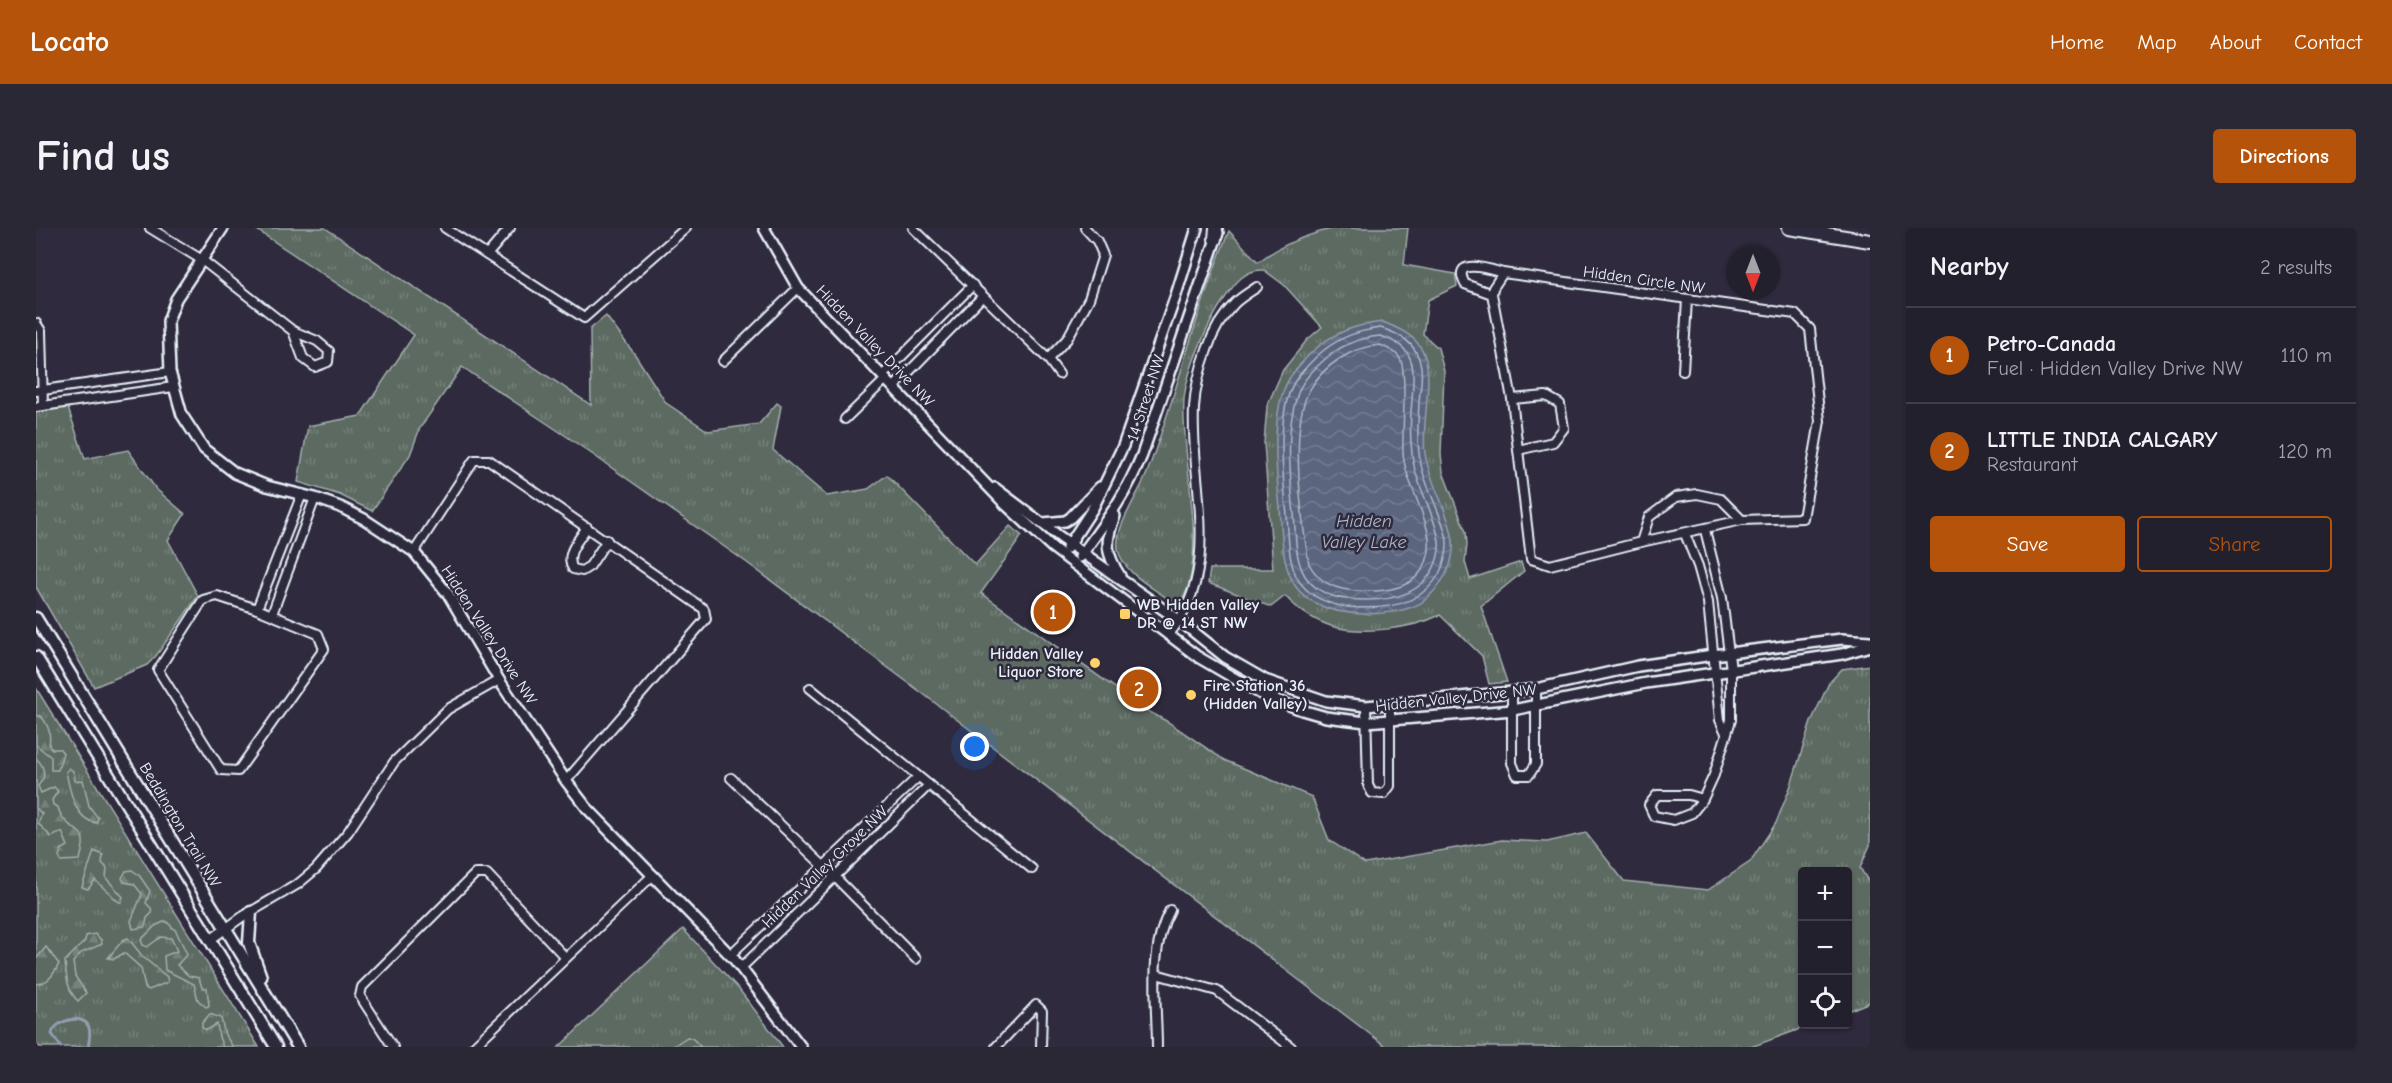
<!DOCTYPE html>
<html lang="en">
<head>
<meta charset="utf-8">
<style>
  body { margin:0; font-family:"Comic Neue",sans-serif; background:#2b2836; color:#f1f3f6 }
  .controls { position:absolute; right:18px; bottom:18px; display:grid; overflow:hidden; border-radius:6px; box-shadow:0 2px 4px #0004 }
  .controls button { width:54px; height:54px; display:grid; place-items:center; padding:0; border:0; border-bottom:2px solid #403e4a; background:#23202e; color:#f1f3f6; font:30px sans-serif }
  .compass { position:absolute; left:1690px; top:18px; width:54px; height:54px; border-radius:50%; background:#23202e; box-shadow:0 2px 4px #0004; rotate:180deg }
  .you { position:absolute; left:939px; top:519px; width:21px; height:21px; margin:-15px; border:4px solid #fff; border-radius:50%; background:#1a73e8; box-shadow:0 0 0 9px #1a73e833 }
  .badge { display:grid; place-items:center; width:39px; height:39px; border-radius:50%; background:#b45309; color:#fff; font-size:20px; font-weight:700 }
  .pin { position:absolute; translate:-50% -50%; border:3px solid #fff; box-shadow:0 2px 6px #0006 }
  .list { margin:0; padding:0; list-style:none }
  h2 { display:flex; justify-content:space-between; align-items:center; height:78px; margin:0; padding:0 24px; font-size:26px }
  h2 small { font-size:20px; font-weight:400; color:#a3a3aa }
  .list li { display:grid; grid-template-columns:39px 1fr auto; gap:18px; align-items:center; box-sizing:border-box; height:96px; padding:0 24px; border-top:2px solid #403e4a }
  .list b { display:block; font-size:22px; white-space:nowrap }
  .list p { margin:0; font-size:20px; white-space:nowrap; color:#a3a3aa }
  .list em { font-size:20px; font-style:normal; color:#a3a3aa }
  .actions { display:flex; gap:12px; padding:18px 24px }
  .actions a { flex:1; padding:14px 0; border:2px solid #b45309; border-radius:6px; text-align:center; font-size:21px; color:#b45309 }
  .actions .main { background:#b45309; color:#fff }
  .icon { flex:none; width:33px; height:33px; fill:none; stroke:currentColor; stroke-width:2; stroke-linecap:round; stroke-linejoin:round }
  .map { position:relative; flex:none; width:1834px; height:819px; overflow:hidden; border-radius:6px }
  header { display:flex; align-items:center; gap:36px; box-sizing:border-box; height:84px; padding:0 30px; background:#b45309; color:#fff }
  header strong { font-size:28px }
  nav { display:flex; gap:33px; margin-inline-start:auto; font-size:21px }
  .intro { display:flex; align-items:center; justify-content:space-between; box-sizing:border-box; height:144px; padding:0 36px }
  h1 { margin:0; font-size:42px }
  .button { padding:15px 27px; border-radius:6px; background:#b45309; color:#fff; font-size:21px; font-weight:700 }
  main { display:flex; gap:36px; padding:0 36px }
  aside { flex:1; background:#23202e; border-radius:6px; box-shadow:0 2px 4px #0004 }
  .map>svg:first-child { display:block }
</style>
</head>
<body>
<header>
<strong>Locato</strong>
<nav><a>Home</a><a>Map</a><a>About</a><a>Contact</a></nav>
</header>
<div class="intro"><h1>Find us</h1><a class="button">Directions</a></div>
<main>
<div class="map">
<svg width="1834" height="819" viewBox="0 0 1834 819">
  <defs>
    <pattern id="grass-tufts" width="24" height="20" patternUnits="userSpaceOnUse" patternTransform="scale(1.5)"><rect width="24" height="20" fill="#5d6b62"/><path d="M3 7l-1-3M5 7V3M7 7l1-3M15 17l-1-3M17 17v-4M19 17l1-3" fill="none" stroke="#748179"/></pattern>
    <pattern id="forest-firs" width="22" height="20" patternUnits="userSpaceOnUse" patternTransform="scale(1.5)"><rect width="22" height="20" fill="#5d6b62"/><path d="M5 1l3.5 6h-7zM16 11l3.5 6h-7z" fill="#748179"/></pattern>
    <pattern id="water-waves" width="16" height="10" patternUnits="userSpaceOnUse" patternTransform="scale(1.5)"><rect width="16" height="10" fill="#5b657e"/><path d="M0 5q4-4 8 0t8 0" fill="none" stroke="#737c91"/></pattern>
  </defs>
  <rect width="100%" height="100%" fill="#2f2a3d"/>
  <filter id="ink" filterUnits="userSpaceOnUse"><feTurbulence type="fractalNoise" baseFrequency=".0167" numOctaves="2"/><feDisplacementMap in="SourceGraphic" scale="12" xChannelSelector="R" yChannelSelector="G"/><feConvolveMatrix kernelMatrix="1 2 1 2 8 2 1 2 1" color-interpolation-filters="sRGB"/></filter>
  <g filter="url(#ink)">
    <g fill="url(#grass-tufts)" stroke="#a2aead" stroke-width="1.5">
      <polygon points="218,0 289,0 555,177 554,101 570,88 600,128 630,175 672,203 723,196 741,175 745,178 737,222 791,268 832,261 851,247 939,337 974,298 986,308 945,365 1112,483 1132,494 1188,532 1276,569 1293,612 1329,636 1466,612 1511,614 1550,605 1588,653 1672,662 1714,634 1740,595 1755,557 1775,494 1793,455 1806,441 1834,437 1834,617 1824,640 1834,656 1834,774 1812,783 1812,644 1766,644 1766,796 1775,797 1715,819 1351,819 886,465 710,334 533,210 426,139 384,200 374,227 336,283 304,267 262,254 272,198 324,188 378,107"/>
      <path d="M1299,0H1372L1368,37L1419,46L1421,58L1392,72L1387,106L1402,120L1408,143L1405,226L1407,244L1430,304L1431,317L1429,334L1434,351L1485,334L1488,343L1445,378L1471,454L1453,456L1446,428L1404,387C1376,401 1325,407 1295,398C1277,392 1262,382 1249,368L1235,379L1172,355L1174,341H1237L1228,215L1231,178L1247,142L1271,112L1286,99L1248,57L1228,42C1209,41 1199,55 1189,70C1172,94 1151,142 1148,171C1144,224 1173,329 1146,372L1136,374C1118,360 1086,345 1082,321C1078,300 1103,266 1111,245C1141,166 1160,82 1193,3L1222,34C1246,16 1270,7 1299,0Z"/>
      <polygon points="32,180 49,231 92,222 120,261 149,286 132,312 162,368 120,428 111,437 58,459 0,359 0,183"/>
      <polygon points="0,460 223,819 0,819"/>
      <polygon points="647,701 702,760 747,819 523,819"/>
    </g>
    <g fill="url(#forest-firs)" stroke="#a2aead" stroke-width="1.5">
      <path d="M0,488H5C13,498 15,505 13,518L16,521H24L27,525L22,542H15V529L0,517Z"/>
      <path d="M0,530C6,536 8,540 8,549L2,558L5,565L18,559L22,563L16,572L17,577L22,579C27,601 47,599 47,613C48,619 45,626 44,632L25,633L23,629L25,622L32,618L26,604L15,609L2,595L6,586L0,580Z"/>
      <path d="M33,540L37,543L39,553L47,552L53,578L62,590L60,595C38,591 34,562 30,544Z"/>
      <polygon points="58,623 67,627 66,635 71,640 70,650 87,669 85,674 83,674 59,652 52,661 46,659"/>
      <polygon points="96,642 103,647 114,663 110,675 115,680 116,685 111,690 109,699 97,701 95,693 106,666 98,656 88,654 86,650 90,643"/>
      <polygon points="130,693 140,703 151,726 141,737 153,748 163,750 166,760 171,760 173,778 170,779 162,772 158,756 129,742 128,728 141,723 135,710 125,709 111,719 107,717 105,712 119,698"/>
      <path d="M59,706L65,712L66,716L45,725L37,734L39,748L50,765L42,773C31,763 30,747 29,733L49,713L50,708Z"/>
      <polygon points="92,710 107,729 131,749 132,754 113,762 109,760 105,740 88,725 78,731 72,730 87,712"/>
      <path d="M10,719L23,736C17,747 13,755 0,756V731Z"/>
      <polygon points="174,786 185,790 189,807 197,819 187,819 183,809 181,796 171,802 166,800 166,795"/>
    </g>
    <polygon fill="#5d6b62" stroke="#a2aead" stroke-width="1.5" points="651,809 656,810 665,819 636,819"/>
    <path fill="url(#water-waves)" stroke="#939daf" stroke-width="1.5" d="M1347,94C1364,101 1381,108 1388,126C1398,152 1385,196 1389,225C1393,254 1411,279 1416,307C1419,320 1416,335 1410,346C1405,355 1398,364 1390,371C1374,386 1329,388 1307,384C1291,382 1270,373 1260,359C1245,337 1246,306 1244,280C1240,244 1234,183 1253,151C1259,141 1269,131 1277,123C1298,104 1319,97 1347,94Z"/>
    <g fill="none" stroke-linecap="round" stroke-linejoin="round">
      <g stroke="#b0b9c7" stroke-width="1.5">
        <path d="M1345,100C1360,105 1374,111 1381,126C1389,142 1384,158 1383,175C1382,191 1381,209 1383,225C1386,254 1403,279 1410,307C1413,320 1409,334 1403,346C1385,379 1345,382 1311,379C1295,377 1277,370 1266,357C1251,340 1253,309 1251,287C1247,251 1239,185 1259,153C1265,144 1273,136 1280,129C1299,111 1319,103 1345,100Z"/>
        <path d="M1344,108C1381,119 1378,139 1376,172C1374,189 1374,209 1376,226C1379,255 1396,280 1402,308C1405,320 1402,332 1396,343C1380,372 1342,374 1311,371C1297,370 1281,363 1272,352C1258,335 1260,306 1258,286C1254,246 1248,198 1264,160C1269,150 1279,140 1287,133C1304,117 1322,110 1344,108Z"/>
        <path d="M1344,117C1351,120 1359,123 1363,129C1372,140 1366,204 1367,223C1368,264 1414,311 1382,347C1368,363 1342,364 1322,363C1301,362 1284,356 1273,336C1266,295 1253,199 1273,163C1287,137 1316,119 1344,117Z"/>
      </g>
      <path stroke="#939daf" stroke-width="3" d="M25,819L16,806C19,791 49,785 53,800C55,806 53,813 52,819"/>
      <defs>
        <g id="minor">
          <polyline points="114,0 166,32 257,103 281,113 293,123 292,134 279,139 267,130 257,103"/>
          <polyline points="409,0 548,90 650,0"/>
          <polyline points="877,0 1012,131 1023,146"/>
          <polyline points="451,27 474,0"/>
          <path d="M1456,66L1429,56C1414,28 1456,42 1467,45L1759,86L1774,101L1784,193L1767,290L1706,292L1605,314L1514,337L1495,331L1476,171L1456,66L1457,60L1467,45"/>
          <polyline points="0,95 5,103 7,178"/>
          <polyline points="1012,131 1031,111 1053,71 1067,27 1061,13 1049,0"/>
          <polyline points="687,133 762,60"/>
          <polyline points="1647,143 1651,71"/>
          <polyline points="847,147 937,57"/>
          <polyline points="858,159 947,68"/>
          <polyline points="0,163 134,144"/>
          <polyline points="1476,171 1510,168 1524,176 1528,200 1517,214 1482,222"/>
          <polyline points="0,179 137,159"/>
          <polyline points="809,191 850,151"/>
          <path d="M551,299C543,312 528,326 537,341L546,343L554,338L571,312"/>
          <polyline points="1649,306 1662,338 1672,374 1684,492 1690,505"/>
          <polyline points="1605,314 1613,289 1640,269 1661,266 1685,271 1706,292"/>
          <polyline points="378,324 438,232 453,232 668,381 670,391 530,553"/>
          <polygon points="181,368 221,381 282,406 288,421 202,543 185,542 122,442 167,372"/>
          <polyline points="221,381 266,266"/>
          <polyline points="236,386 279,270"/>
          <path d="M1132,407C1188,343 1154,257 1158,180C1159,160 1164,141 1171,122C1177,104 1185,89 1199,75C1205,69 1214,64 1221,59"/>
          <polyline points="774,460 996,641"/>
          <polyline points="1476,464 1476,535 1481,547 1493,547 1500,536 1500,461"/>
          <polyline points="1330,478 1332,557 1336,565 1348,566 1354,558 1354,476"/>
          <polyline points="695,550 798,648 880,731"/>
          <polyline points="1667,571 1653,567 1621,567 1613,577 1618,588 1638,592 1656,585 1667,571 1678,547 1695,492 1695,442 1686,370 1669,302"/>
          <polyline points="174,712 206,689 262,656 280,641 312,604 358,534 412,481 463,452"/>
          <polyline points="694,727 882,549"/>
          <polyline points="705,740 893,557"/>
          <polyline points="1120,746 1181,763 1255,819"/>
          <polyline points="357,819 324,768 326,759 439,646 451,646 529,729"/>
          <polyline points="437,819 617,647"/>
          <polyline points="960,819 1000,777 1006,783 1005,819"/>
          <path d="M1121,819C1121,774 1112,722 1134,682"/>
        </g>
        <g id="tertiary">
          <polyline points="187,0 140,71 132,93 134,144 146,187 168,221 199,245 231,258 279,270 304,279 328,291 378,324 412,366 463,452 530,553 551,580 698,731 765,819"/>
          <polyline points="728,0 762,60 969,276 1017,320 1162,429 1227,467 1266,482 1290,489 1330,494 1477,482 1610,455 1806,426 1834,418"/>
          <polyline points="959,260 1024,309 1144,393 1189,429 1229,452 1290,473 1330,478 1476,464 1500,461 1602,438 1677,427 1806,411 1834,413"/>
          <path d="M1079,288C1069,313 1069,324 1084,348"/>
          <polyline points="1007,295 1029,293 1034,290 1064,259"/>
          <polyline points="1031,320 1057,280 1087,218 1140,67 1161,0"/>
          <path d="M1044,329C1070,293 1089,269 1106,227L1182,5"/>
        </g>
        <g id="secondary">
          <polyline points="0,390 262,819"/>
          <polyline points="0,429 240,819"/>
          <polyline points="215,684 213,715 225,749"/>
        </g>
        <g id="primary">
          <polyline points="1753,0 1834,13"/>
          <polyline points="1179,11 1180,0"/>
        </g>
      </defs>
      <use href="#minor" stroke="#e8f1f8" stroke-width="12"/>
      <use href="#tertiary" stroke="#e8f1f8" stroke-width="14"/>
      <use href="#secondary" stroke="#e8f1f8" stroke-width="15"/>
      <use href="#primary" stroke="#e8f1f8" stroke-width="16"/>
      <use href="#minor" stroke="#2f2a3d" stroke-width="8"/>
      <use href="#tertiary" stroke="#2f2a3d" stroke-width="9"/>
      <use href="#secondary" stroke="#2f2a3d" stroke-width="10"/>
      <use href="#primary" stroke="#2f2a3d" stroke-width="12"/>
    </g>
  </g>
  <g fill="#ffd166" stroke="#2f2a3d" stroke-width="2">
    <rect x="1083" y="380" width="12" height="12" rx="3"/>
    <circle cx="1059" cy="435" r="6"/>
    <circle cx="1155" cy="467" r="6"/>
  </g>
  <g text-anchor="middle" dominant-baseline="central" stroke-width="5" stroke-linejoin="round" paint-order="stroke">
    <g font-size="16" fill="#e8f1f8" stroke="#2f2a3d">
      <text transform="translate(1608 52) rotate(8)">Hidden Circle NW</text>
      <text transform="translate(839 118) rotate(46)">Hidden Valley Drive NW</text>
      <text transform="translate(1110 170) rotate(-72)">14 Street NW</text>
      <text transform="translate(453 407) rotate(57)">Hidden Valley Drive NW</text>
      <text transform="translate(1420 470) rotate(-6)">Hidden Valley Drive NW</text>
      <text transform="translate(144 597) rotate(59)">Beddington Trail NW</text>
      <text transform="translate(789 639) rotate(-44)">Hidden Valley Grove NW</text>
    </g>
    <g font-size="16" font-weight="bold" fill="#e8f1f8" stroke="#2f2a3d" text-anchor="start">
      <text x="1101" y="377">WB Hidden Valley<tspan x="1101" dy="18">DR @ 14 ST NW</tspan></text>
      <text x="1047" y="426" text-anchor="end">Hidden Valley<tspan x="1047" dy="18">Liquor Store</tspan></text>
      <text x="1167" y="458">Fire Station 36<tspan x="1167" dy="18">(Hidden Valley)</tspan></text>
    </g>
    <g font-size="18" font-style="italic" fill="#b0b9c7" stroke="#2f2a3d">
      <text x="1328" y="293">Hidden<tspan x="1328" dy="21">Valley Lake</tspan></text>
    </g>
  </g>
</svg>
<div class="controls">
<button>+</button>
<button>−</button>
<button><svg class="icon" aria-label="locate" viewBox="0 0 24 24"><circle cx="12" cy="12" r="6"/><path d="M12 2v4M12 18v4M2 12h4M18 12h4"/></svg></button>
</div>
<svg class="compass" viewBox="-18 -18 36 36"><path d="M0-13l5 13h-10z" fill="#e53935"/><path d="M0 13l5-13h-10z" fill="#a3a3aa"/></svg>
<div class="you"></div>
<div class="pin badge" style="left:1017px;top:384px">1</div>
<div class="pin badge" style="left:1103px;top:461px">2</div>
</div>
<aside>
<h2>Nearby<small>2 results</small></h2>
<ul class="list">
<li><span class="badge">1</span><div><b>Petro-Canada</b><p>Fuel · Hidden Valley Drive NW</p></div><em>110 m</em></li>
<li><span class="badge">2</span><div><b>LITTLE INDIA CALGARY</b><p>Restaurant</p></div><em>120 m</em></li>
</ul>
<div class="actions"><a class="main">Save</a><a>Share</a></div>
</aside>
</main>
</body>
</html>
